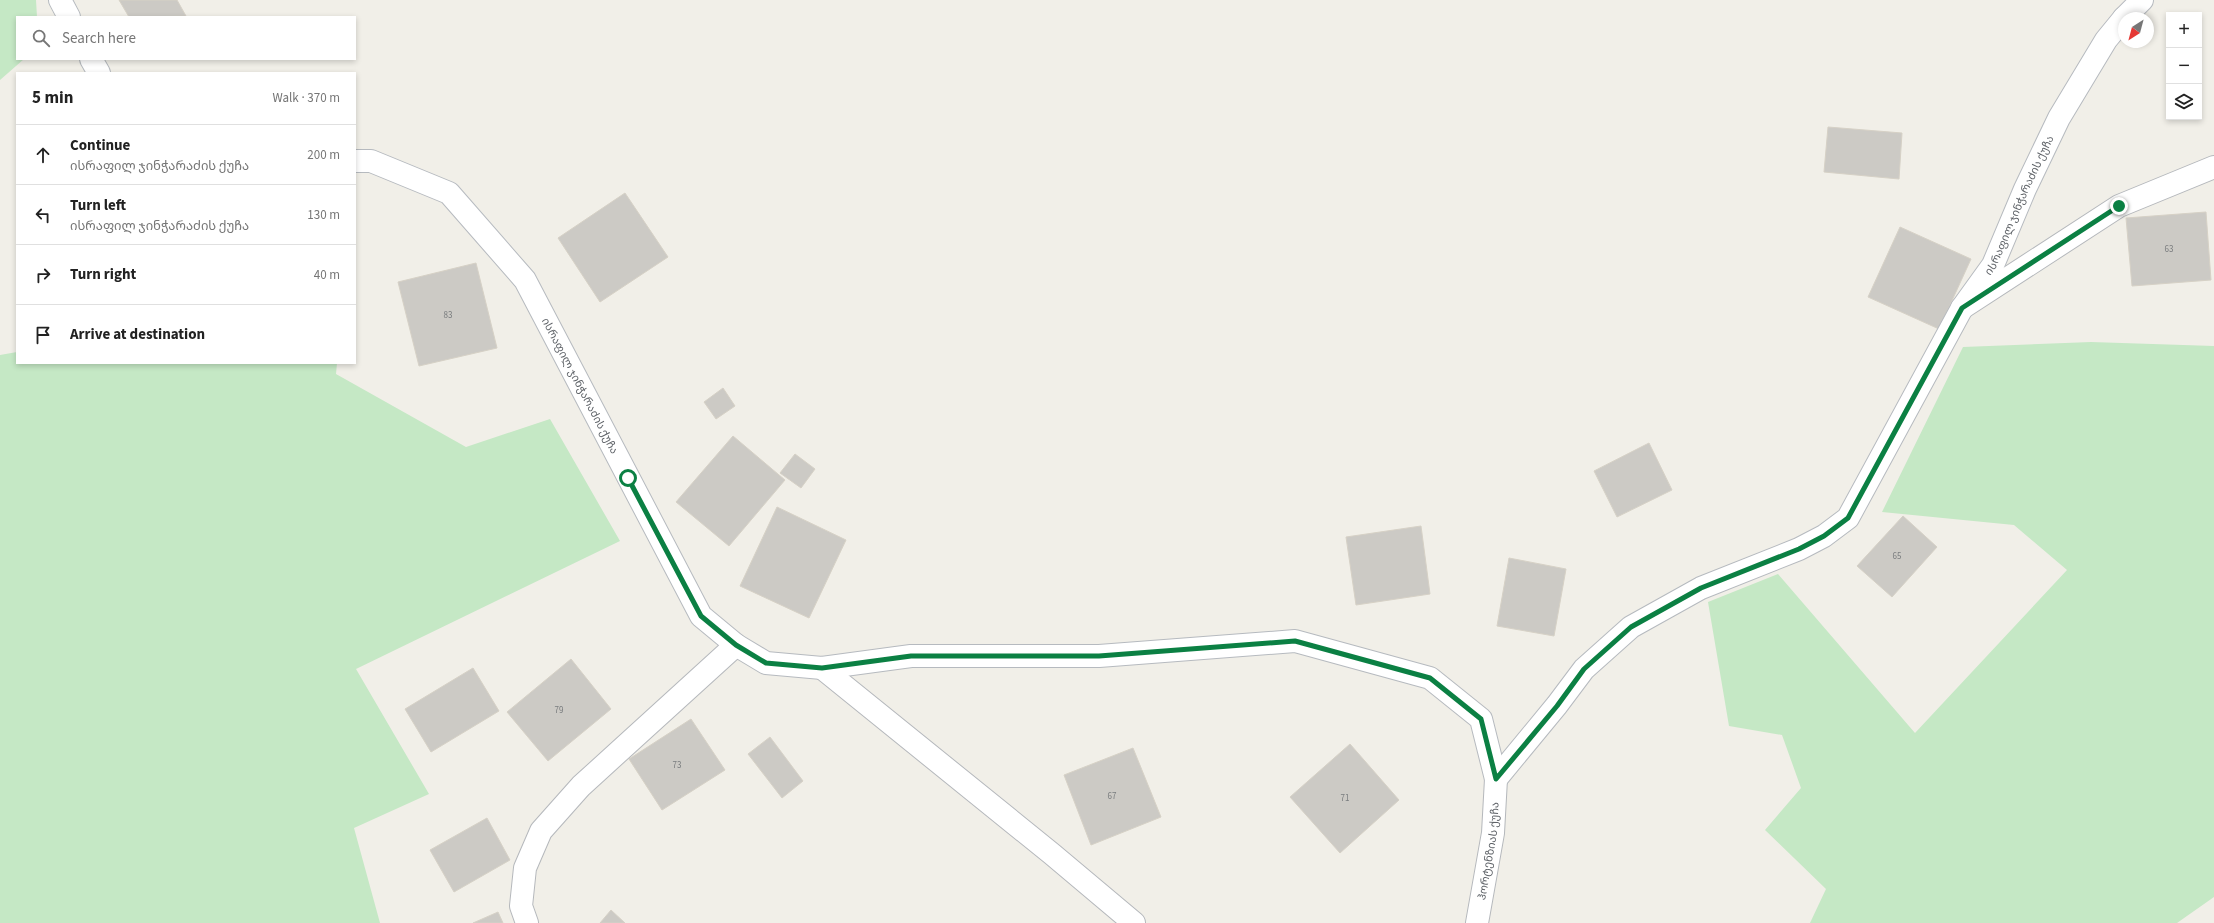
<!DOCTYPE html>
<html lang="en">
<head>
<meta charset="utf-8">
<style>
  body { margin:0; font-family:"Source Sans 3","Noto Sans Georgian",sans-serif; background:#f2f2f2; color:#222 }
  .controls { position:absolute; right:12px; top:12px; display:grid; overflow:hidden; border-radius:0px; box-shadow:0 2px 6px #0003 }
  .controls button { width:36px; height:36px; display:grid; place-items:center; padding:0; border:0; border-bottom:1px solid #e0e0e0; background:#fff; color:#222; font:20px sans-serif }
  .compass { position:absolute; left:2118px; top:12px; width:36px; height:36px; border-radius:50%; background:#fff; box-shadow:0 2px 6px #0003; rotate:216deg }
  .stop { position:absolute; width:12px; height:12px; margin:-9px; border:3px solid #0b8043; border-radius:50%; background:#fff }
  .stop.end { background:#0b8043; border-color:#fff; box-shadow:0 1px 4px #0008 }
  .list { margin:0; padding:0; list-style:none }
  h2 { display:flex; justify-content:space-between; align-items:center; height:52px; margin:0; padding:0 16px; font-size:17px }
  h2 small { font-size:13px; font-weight:400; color:#767676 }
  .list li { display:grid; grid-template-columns:26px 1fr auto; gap:12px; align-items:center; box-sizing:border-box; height:60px; padding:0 16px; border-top:1px solid #e0e0e0 }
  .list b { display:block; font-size:15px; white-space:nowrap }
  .list p { margin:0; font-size:13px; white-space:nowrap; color:#767676 }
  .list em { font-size:13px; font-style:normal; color:#767676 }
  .icon { flex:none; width:22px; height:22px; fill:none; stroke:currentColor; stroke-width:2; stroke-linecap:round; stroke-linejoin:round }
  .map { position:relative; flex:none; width:2214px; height:923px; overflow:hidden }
  .search { position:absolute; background:#fff; box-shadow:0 2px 6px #0003; left:16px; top:16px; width:340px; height:44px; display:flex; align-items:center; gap:10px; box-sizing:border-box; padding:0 14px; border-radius:0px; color:#767676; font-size:15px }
  .panel { position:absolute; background:#fff; box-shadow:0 2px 6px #0003; left:16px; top:72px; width:340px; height:292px; border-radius:0px }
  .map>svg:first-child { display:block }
</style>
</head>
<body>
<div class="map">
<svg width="2214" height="923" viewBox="0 0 2214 923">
  <rect width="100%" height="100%" fill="#f1efe8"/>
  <g fill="#c5e8c5">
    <polygon points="0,0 36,0 37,17 17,17 17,59 24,59 0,80"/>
    <polygon points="2091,342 2214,346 2214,897 2177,923 1810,923 1826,889 1765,830 1801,788 1782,735 1729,726 1708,602 1778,574 1915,733 2067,570 2014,525 1882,512 1963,347"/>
    <polygon points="17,352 17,363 337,363 336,374 466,447 550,419 620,541 356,669 429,794 354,828 380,923 0,923 0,355"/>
  </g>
  <g fill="#cccac5" stroke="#d6d1c6">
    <polygon points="119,0 177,0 186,16 129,17"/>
    <polygon points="1828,127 1902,133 1899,179 1824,172"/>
    <polygon points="625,193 668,257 600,302 558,238"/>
    <polygon points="2206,212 2211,280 2132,286 2126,218"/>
    <polygon points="1900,227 1971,259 1939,329 1868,297"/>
    <polygon points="476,263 497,348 419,366 398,282"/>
    <polygon points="723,388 735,406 716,419 704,402"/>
    <polygon points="733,436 785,480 729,546 676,502"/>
    <polygon points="1649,443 1672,490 1617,517 1594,471"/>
    <polygon points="795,454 815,469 801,488 780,473"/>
    <polygon points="777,507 846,540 809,618 740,586"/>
    <polygon points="1903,516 1937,547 1892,597 1857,566"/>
    <polygon points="1421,526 1430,594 1356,605 1346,537"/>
    <polygon points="1509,558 1566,569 1554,636 1497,626"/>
    <polygon points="571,659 611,709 548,761 507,712"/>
    <polygon points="473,668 499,711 431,752 405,709"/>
    <polygon points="691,719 725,770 662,810 629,759"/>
    <polygon points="770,737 803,781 782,798 748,754"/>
    <polygon points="1350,744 1399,800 1340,853 1290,797"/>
    <polygon points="1133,748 1161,817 1091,845 1064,775"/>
    <polygon points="487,818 510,860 454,892 430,850"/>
    <polygon points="611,910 625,923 600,923"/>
    <polygon points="498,912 503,923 473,923"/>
  </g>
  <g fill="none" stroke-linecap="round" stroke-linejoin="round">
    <defs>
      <g id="street">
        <polyline points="1962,308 2119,206 2214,167"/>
        <polyline points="822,668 1052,854 1134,923"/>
        <polyline points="527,923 521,906 525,868 541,831 581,786 736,645"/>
        <path id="s1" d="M1477,923L1493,833L1496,779"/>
      </g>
      <g id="secondary">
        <polyline points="60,0 69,17"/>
        <polyline points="2124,18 2142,0"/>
        <polyline points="91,59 99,73"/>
        <path id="s2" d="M355,161H371L449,193L525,280L701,616L736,645L766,663L822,668L911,656H1099L1295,641L1430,678L1481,719L1496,779"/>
        <path id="s3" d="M1496,779L1557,705L1584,669L1631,627L1701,588L1799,549L1824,536L1848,518L1962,308L1993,265L2025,189L2059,118L2106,40L2124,18"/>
      </g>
    </defs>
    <use href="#street" stroke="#b5b8bc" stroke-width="24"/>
    <use href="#secondary" stroke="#b6babf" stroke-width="24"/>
    <use href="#street" stroke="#fff" stroke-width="22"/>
    <use href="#secondary" stroke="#fff" stroke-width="22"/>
  </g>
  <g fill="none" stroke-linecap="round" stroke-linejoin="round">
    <polyline stroke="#0b8043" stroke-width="5" points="628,478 701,616 736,645 766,663 822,668 911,656 1099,656 1295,641 1430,678 1481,719 1496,779 1557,706 1584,669 1631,627 1701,588 1799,549 1824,536 1848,518 1962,308 2119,206"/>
  </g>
  <g text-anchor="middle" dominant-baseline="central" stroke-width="3.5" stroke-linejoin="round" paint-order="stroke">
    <g font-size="9" fill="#7a7d7f">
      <text x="2169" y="249">63</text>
      <text x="448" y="315">83</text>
      <text x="1897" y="556">65</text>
      <text x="559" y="710">79</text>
      <text x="677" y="765">73</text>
      <text x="1112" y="796">67</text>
      <text x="1345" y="798">71</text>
    </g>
    <g font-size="11" fill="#5f6368" stroke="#fff">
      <text stroke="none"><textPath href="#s3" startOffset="805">ისრაფილ ჯინჭარაძის ქუჩა</textPath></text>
      <text stroke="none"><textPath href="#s2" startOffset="335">ისრაფილ ჯინჭარაძის ქუჩა</textPath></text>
      <text stroke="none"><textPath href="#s1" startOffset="73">ჰორტენზიას ქუჩა</textPath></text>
    </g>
  </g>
</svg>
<div class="controls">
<button>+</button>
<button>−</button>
<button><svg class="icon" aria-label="layers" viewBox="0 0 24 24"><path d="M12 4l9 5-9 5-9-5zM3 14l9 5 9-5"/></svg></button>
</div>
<svg class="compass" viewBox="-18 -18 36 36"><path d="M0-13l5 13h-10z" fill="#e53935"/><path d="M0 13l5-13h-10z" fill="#767676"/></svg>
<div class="stop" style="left:628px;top:478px"></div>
<div class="stop end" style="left:2119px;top:206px"></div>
<div class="search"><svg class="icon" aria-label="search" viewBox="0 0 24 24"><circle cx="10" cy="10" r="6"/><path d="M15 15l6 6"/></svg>Search here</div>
<section class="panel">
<h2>5 min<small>Walk · 370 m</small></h2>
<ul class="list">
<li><svg class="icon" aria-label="ahead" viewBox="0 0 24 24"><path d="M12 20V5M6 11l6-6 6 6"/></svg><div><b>Continue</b><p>ისრაფილ ჯინჭარაძის ქუჩა</p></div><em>200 m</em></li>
<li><svg class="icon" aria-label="left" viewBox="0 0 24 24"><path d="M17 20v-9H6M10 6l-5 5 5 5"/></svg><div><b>Turn left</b><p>ისრაფილ ჯინჭარაძის ქუჩა</p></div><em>130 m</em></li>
<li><svg class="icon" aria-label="right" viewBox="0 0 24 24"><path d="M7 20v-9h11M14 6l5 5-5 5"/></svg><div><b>Turn right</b></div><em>40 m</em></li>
<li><svg class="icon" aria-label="arrive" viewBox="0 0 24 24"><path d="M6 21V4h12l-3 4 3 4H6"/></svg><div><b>Arrive at destination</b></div></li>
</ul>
</section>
</div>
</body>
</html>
